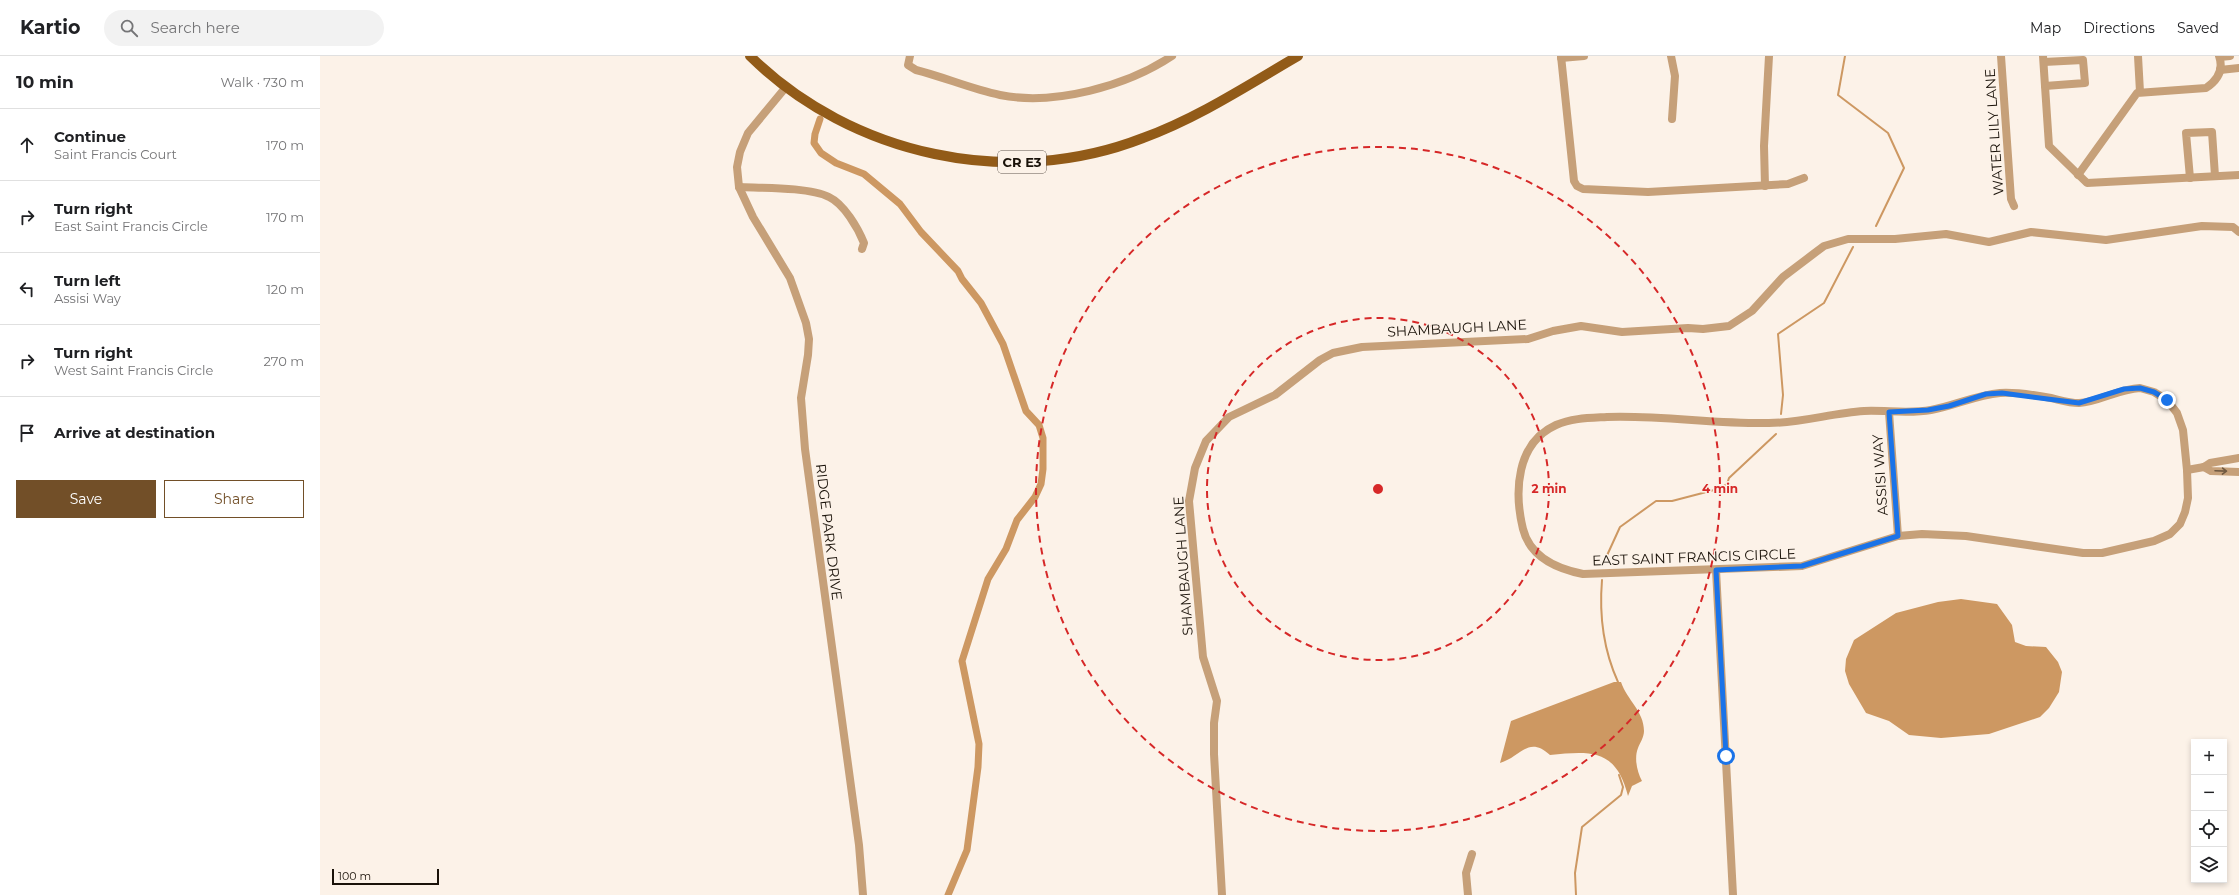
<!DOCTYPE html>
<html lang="en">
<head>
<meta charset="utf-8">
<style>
  body { margin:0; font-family:Montserrat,sans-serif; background:#f2f2f2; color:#202124 }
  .controls { position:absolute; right:12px; bottom:12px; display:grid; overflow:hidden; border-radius:0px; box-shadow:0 2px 6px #0003 }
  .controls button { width:36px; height:36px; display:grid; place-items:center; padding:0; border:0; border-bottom:1px solid #e0e0e0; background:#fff; color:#202124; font:20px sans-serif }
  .scale { position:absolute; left:12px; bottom:10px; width:107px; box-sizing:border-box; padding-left:4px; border:2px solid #1a1209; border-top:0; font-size:11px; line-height:14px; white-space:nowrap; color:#1a1209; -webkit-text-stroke:3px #fcf2e8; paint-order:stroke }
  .stop { position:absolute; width:12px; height:12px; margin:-9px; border:3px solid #1a73e8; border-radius:50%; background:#fff }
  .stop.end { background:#1a73e8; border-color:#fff; box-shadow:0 1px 4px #0008 }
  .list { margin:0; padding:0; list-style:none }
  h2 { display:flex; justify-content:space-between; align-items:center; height:52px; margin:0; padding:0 16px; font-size:17px }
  h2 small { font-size:13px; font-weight:400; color:#757577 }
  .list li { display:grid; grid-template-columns:26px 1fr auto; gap:12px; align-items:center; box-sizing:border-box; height:72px; padding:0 16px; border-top:1px solid #e0e0e0 }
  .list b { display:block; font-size:15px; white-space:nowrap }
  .list p { margin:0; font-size:13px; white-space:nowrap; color:#757577 }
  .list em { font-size:13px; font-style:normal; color:#757577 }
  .actions { display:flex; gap:8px; padding:12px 16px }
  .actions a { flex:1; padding:9px 0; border:1px solid #724f28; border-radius:0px; text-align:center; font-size:14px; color:#724f28 }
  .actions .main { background:#724f28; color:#fff }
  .icon { flex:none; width:22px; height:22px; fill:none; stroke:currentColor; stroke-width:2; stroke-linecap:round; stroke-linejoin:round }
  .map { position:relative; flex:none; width:1919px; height:839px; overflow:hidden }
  header { display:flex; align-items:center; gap:24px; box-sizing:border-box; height:56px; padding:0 20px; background:#fff; border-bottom:1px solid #e0e0e0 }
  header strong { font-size:19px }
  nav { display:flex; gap:22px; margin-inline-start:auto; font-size:14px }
  .search { width:280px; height:36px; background:#f2f2f2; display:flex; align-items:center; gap:10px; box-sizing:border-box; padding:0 14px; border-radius:22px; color:#757577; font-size:15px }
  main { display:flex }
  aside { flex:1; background:#fff }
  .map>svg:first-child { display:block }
</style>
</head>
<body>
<header>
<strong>Kartio</strong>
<div class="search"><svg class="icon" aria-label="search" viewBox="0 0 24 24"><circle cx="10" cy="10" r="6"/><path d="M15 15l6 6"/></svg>Search here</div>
<nav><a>Map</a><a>Directions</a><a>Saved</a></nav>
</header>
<main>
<aside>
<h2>10 min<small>Walk · 730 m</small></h2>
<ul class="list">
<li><svg class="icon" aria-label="ahead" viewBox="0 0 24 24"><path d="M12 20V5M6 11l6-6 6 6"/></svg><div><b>Continue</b><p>Saint Francis Court</p></div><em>170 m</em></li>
<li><svg class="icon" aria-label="right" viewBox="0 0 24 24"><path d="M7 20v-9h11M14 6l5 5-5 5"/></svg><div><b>Turn right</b><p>East Saint Francis Circle</p></div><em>170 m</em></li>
<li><svg class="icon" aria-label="left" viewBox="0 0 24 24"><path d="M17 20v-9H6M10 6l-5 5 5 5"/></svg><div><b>Turn left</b><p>Assisi Way</p></div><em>120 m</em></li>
<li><svg class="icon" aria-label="right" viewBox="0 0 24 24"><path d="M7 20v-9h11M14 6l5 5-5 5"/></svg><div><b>Turn right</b><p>West Saint Francis Circle</p></div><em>270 m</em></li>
<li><svg class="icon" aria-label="arrive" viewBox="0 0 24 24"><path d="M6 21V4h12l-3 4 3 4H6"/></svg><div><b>Arrive at destination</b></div></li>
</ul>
<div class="actions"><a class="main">Save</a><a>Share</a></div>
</aside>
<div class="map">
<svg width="1919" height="839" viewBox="0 0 1919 839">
  <rect width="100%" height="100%" fill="#fcf2e8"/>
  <g fill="#cd9862">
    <polygon points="1641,543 1677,548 1692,569 1695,586 1706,590 1726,591 1738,606 1742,616 1739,636 1729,652 1720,661 1669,678 1621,682 1589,679 1569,665 1546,657 1529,628 1525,615 1526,603 1534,584 1576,557 1618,546"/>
    <path d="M1294,626H1301C1307,644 1324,655 1324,675C1324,681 1320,687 1318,692C1314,702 1317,716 1322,725L1312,730L1308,740C1296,692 1270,695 1230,699C1208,679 1201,701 1180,707L1191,665Z"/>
  </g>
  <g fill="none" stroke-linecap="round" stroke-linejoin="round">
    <g stroke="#cd9862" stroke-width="2">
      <polyline points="1525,0 1518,39 1568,77 1584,112 1556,170"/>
      <polyline points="1461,358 1463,339 1458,278 1504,247 1533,191"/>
      <polyline points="1284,506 1300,471 1336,445 1352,445 1398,433 1407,428 1409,422 1456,378"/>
      <path d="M1282,524C1279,560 1283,593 1298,626"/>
      <polyline points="1256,839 1255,817 1262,771 1301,739 1303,731 1299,719"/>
    </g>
    <polyline stroke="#cd9862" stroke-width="7" points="500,63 495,78 494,87 501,97 516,107 544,118 580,148 601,176 638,215 642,223 661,247 683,288 706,355 719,369 723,382 723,413 721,428 715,441 697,464 686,493 668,523 642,605 659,688 658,711 647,794 628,839"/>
    <g stroke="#c6a079" stroke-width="8">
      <path d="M590,0L588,9L596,14C624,21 651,33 680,39C734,50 807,30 852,0"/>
      <polyline points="1241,0 1254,125 1257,130 1263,133 1328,136 1468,128 1484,122"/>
      <polyline points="1351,0 1355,20 1352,63"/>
      <polyline points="1681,0 1691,143 1694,150"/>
      <polyline points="1723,0 1729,90 1767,127 1919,119"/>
      <polyline points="1818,0 1820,36"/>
      <polyline points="1900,1 1910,0"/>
      <polyline points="1241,2 1264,0"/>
      <polyline points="1724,6 1763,4 1765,27 1725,30"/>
      <polyline points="1900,14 1919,12"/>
      <polyline points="466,31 428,77 420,96 417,111 419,131 433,161 470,222 486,267 489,283 488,299 481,342 485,393 539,789 543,839"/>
      <path d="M1758,119L1817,37L1886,32C1898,24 1904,14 1899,0"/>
      <polyline points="1870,122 1866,77 1892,76 1895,120"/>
      <polyline points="1445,130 1444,90 1449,0"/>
      <path d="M419,131C441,132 490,131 509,141C524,148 538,172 544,187L542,193"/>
      <path d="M1820,332L1834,336L1847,344L1857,357L1863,374L1867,414L1868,442L1865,456L1860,468L1850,478L1834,485L1782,497H1763L1646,480L1602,478L1578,480L1482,510L1263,518C1238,513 1210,501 1203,473C1194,436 1196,387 1236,369C1252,362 1269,362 1287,361C1341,359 1395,368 1449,367C1481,367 1512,357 1544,355C1566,354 1589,358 1611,354C1634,350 1656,339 1680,337C1697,336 1715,339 1731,342C1740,344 1749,347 1759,347C1779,346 1798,333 1820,332Z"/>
      <polyline points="1569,356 1578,480"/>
      <polyline points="1884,411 1891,415 1919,416"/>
      <polyline points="1867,414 1884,411 1890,407 1919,402"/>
      <polyline points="1396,514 1413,839"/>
      <polyline points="902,839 894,698 894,667 897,645 883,601 869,445 875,412 886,385 909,361 955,339 1000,304 1013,297 1042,291 1208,283 1233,275 1261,270 1302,276 1368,272 1383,273 1409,270 1432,255 1463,221 1492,199 1504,190 1528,183 1575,183 1626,178 1669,186 1711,176 1786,184 1882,170 1913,171 1919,176"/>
      <polyline points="1148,839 1146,817 1152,798"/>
    </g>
    <path stroke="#925b18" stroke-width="10" d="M430,0C532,100 690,134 823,82C878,62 928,29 978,0"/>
  </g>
  <defs><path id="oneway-shaft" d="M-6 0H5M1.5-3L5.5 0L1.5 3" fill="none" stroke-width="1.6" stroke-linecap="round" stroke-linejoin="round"/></defs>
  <use stroke="#705941" href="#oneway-shaft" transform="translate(1901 415) rotate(2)"/>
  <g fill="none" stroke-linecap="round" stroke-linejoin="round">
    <polyline stroke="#1a73e8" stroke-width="5" points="1406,700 1396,514 1482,510 1578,480 1569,356 1608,354 1629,350 1666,338 1682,337 1759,347 1804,333 1820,332 1834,336 1847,344"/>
  </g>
  <g fill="none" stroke="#d62828" stroke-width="2" stroke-dasharray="7 5">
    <circle cx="1058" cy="433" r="171"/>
    <circle cx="1058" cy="433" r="342"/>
  </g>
  <g text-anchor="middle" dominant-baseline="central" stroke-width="3" stroke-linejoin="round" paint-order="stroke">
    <rect fill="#fcf2e8" stroke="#5e554c" stroke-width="1" x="678" y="95" width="48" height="22" rx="3"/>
    <g font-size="13" font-weight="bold" fill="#1a1209">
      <text x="702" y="106">CR E3</text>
    </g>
    <g font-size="14" fill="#1a1209" stroke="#fcf2e8">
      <text transform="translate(1674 76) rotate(-94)">WATER LILY LANE</text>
      <text transform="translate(1137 272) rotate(-3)">SHAMBAUGH LANE</text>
      <text transform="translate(1560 419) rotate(-94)">ASSISI WAY</text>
      <text transform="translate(509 476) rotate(83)">RIDGE PARK DRIVE</text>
      <text transform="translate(1374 501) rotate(-2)">EAST SAINT FRANCIS CIRCLE</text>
      <text transform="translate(863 510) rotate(-94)">SHAMBAUGH LANE</text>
    </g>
  </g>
  <circle cx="1058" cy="433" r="6" fill="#d62828" stroke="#fcf2e8" stroke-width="2"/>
  <g font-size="12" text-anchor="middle" font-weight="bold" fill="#d62828" stroke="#fcf2e8" stroke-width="3" stroke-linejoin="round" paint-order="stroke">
    <text x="1229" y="437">2 min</text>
    <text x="1400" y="437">4 min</text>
  </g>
</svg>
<div class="controls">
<button>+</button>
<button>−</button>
<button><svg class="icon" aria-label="locate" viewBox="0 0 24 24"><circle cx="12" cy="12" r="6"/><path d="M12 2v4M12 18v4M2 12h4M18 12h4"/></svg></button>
<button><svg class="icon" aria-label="layers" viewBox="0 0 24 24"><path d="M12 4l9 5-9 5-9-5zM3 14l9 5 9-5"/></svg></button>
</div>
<div class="scale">100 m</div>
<div class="stop" style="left:1406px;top:700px"></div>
<div class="stop end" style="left:1847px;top:344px"></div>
</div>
</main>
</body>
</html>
